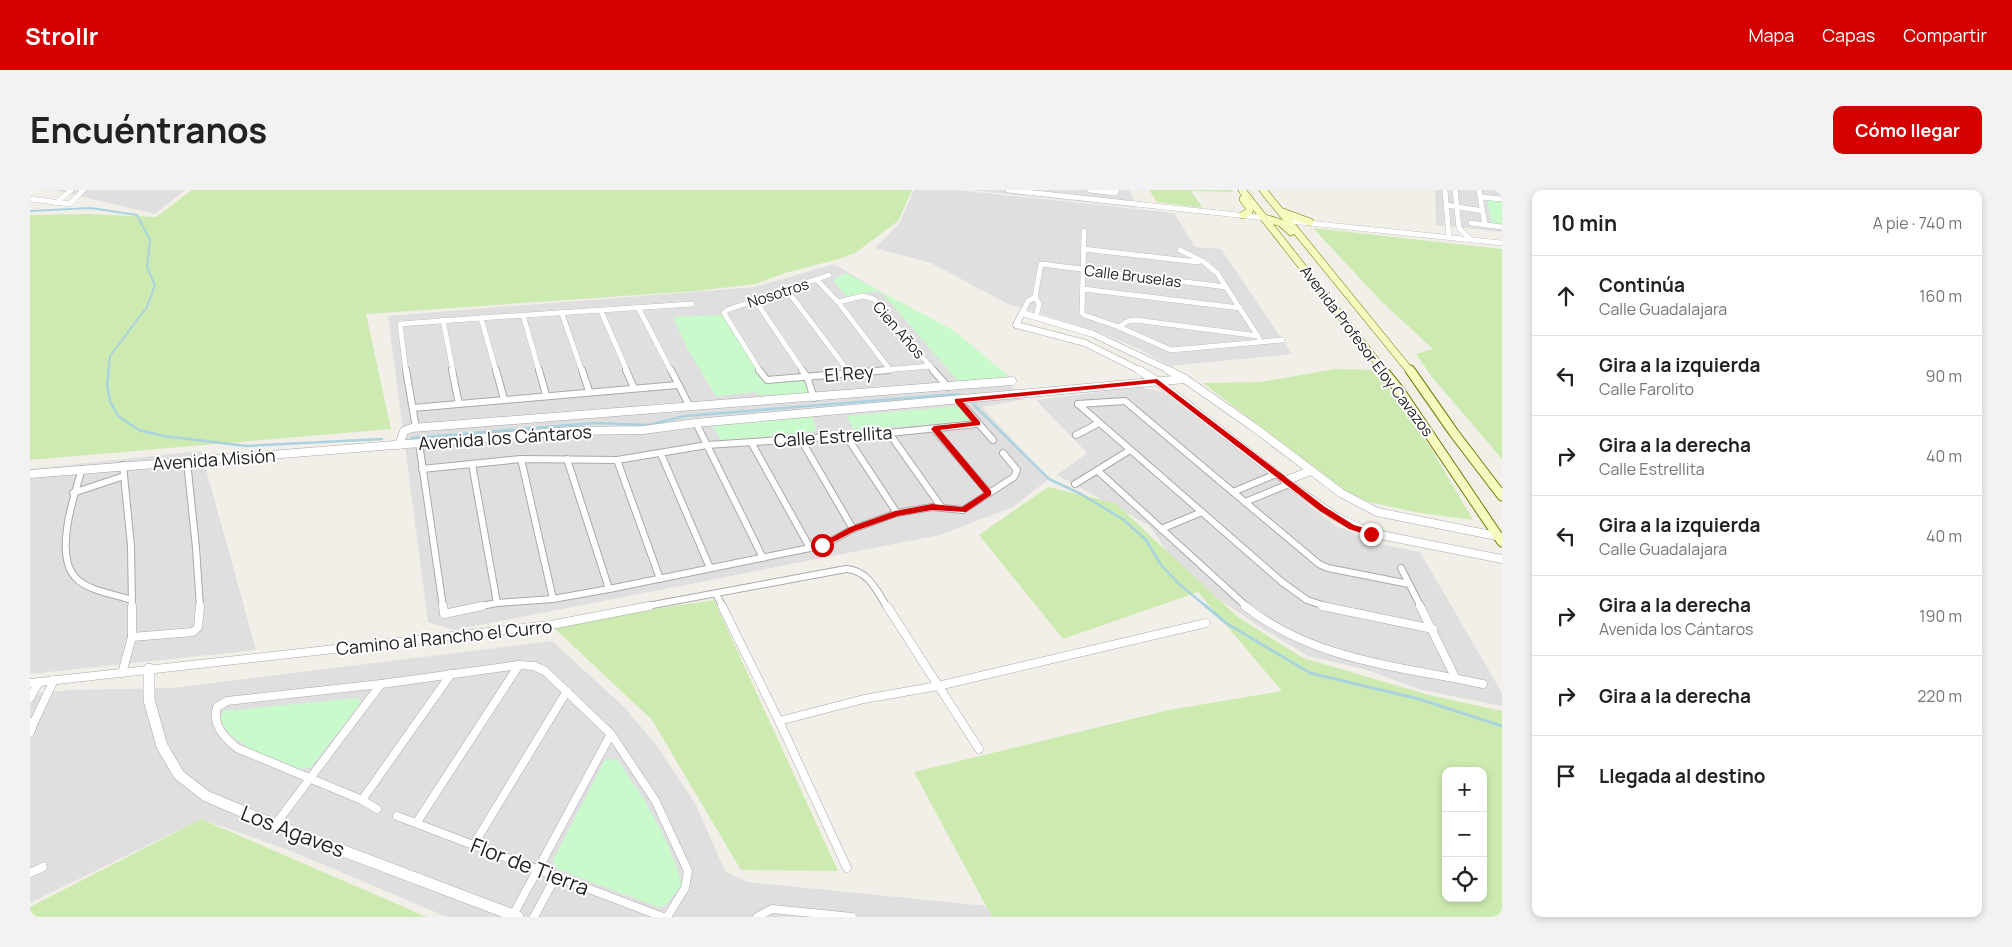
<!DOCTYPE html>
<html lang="es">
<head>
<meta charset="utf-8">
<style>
  body { margin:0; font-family:Manrope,sans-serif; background:#f2f2f2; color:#222 }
  .controls { position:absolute; right:15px; bottom:15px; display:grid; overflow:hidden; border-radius:10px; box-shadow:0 2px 8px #0003 }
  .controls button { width:45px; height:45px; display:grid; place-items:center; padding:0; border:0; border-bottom:1px solid #e0e0e0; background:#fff; color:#222; font:25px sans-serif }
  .stop { position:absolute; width:15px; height:15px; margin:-11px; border:4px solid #d40000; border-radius:50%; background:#fff }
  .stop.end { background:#d40000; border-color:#fff; box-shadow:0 1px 5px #0008 }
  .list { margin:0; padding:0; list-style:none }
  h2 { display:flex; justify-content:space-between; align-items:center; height:65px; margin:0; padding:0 20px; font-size:21px }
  h2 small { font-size:16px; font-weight:400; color:#767676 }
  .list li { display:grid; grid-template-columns:32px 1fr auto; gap:15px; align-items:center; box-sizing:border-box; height:80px; padding:0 20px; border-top:1px solid #e0e0e0 }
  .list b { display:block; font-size:19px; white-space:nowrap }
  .list p { margin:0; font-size:16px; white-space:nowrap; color:#767676 }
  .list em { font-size:16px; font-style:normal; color:#767676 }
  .icon { flex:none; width:28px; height:28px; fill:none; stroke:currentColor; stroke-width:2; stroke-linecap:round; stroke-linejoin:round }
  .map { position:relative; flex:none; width:1472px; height:727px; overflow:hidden; border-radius:10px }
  header { display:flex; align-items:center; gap:30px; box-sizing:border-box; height:70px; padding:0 25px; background:#d40000; color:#fff }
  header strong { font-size:24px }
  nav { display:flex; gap:28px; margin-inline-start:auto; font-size:18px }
  .intro { display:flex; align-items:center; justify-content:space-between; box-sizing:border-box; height:120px; padding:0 30px }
  h1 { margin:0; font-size:35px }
  .button { padding:12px 22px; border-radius:10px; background:#d40000; color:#fff; font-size:18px; font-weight:700 }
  main { display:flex; gap:30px; padding:0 30px }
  aside { flex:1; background:#fff; border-radius:10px; box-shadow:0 2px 8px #0003 }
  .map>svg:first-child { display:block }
</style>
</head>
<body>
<header>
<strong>Strollr</strong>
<nav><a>Mapa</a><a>Capas</a><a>Compartir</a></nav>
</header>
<div class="intro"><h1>Encuéntranos</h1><a class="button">Cómo llegar</a></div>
<main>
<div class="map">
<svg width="1472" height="727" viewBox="0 0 1472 727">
  <rect width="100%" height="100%" fill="#f2efe9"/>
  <g fill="#e0dfdf">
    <polygon points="24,0 155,0 125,24"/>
    <polygon points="884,0 926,0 1144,23 1165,57 1191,59 1262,164 1139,176 1111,160 1072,143 978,114 901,73 845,58 869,34"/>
    <polygon points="942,0 1099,0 1107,18"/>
    <polygon points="1405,0 1472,0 1472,42 1406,35"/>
    <polygon points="804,74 915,140 996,209 952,217 1019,289 983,317 910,345 424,440 398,432 358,126 725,97"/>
    <polygon points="1109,197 1132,202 1306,336 1350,354 1390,362 1472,503 1472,516 1392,500 1334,479 1278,466 1230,437 1152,384 1120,336 1027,285 1057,263 1006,210"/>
    <polygon points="171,261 226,460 0,484 0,279"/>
    <polygon points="522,451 593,516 625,553 666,615 695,681 717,692 957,716 962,727 417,727 261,661 171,629 0,713 0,504 41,500 143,498"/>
  </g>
  <g fill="#cdebb0" fill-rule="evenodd">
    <polygon points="162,0 882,0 868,31 825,63 805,70 755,83 725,94 666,101 336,124 361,239 0,270 0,25 57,24 126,27"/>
    <polygon points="1119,0 1201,0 1203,2 1161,1 1173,18 1127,12"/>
    <polygon points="1283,38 1472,59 1472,269 1402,187 1386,164 1403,159 1352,112"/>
    <polygon points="1305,179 1346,180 1402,260 1443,330 1385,322 1339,312 1313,299 1173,193 1232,192"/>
    <path d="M1018,297L1085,313L1208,427L1273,468L1399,505L1472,521V727H962L884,582L1139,520L1252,501L1168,402L1033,449L949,345ZM1416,581H1453V708H1416Z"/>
    <polygon points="684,410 808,681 711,680 622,530 521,435"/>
    <polygon points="171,629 397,727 0,727 0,717"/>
  </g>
  <g fill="#c8facc">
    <polygon points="1457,9 1472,10 1472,34 1462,33"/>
    <polygon points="816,83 923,140 980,187 928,191 854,105 846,101 817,107 803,90"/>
    <polygon points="693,125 734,191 775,190 781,204 730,205 725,202 686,206 658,160 643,127"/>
    <polygon points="931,216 943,231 823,240 817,226"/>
    <polygon points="782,227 787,241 691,251 683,236"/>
    <polygon points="329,508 331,513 280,578 271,579 221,559 200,545 189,527 194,521"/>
    <path d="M587,569C614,609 639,647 652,695L636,715L628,717L527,679L523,670L575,570Z"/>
  </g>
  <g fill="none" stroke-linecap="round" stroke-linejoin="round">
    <polyline stroke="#aad3df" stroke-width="2" points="0,21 61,18 107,25 120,50 117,77 125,95 117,117 80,166 78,181"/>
    <g stroke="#aad3df" stroke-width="2.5">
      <polyline points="79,180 77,194 80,211 88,226 109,240 134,246 216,256 352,249"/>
      <polyline points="944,215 1019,289 1051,304 1094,330 1116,350 1131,375 1150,395 1177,417"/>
      <polyline points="381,248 565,233 618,235 655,226 928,204 930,206"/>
    </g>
    <polyline stroke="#aad3df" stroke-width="3" points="1176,416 1196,433 1280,483 1389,509 1472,536"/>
    <defs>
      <g id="minor-far2">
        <polyline points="978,0 1235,28"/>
        <polyline points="1060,0 1085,3 1087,0"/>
        <polyline points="1415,0 1419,47"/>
        <polyline points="1425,0 1429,38 1440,49"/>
        <polyline points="1449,0 1455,35"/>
        <polyline points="1451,7 1472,9"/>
        <polyline points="0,9 40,14 53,0"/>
        <polyline points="26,13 41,0"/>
        <polyline points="1416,15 1453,21"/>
        <polyline points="1259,31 1472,53"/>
        <polyline points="1441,33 1472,37"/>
        <polyline points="1054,41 1052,123 1054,125 1089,137 1141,160 1252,150"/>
        <polyline points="1053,59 1168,72"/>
        <polyline points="1150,60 1174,72 1187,83 1229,148"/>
        <polyline points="787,90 808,112 860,180"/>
        <polyline points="1053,99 1210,118"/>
        <polyline points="757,100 818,181"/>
        <polyline points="725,110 773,181"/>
        <polyline points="808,112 833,106 844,109 904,181"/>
        <polyline points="609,119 641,181"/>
        <polyline points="571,121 597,181"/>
        <polyline points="992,123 998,111 1005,107"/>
        <polyline points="532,124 552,181"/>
        <polyline points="493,125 509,181"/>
        <polyline points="1006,127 1009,114 1005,107 1011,74 1196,97"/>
        <polyline points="413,130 423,181"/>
        <polyline points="1089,137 1098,131 1106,130 1228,146"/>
        <polyline points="376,181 370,134 451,128"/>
        <polyline points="466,181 451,128 662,114"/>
        <polyline points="730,181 694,123 697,120 799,85"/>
        <polyline points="843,181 900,176"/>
      </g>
      <g id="minor-far1">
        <polyline points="376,180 386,238"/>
        <polyline points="422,180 429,214"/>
        <polyline points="466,180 474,209"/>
        <polyline points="509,180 516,205"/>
        <polyline points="552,180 559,201"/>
        <polyline points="596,180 604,198"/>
        <polyline points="641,180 660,217"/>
        <polyline points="729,180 737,190 858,180"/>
        <polyline points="772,180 777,187 784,208"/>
        <polyline points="817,180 820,183"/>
        <polyline points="903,180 918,197"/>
        <polyline points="928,210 963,250"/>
        <polyline points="1048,214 1252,392 1277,410 1298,417"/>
        <polyline points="1048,214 1095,211 1203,302 1246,284 1255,291"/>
        <polyline points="383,218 647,195"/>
        <polyline points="666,233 733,368"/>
        <polyline points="904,239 959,303"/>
        <polyline points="859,243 912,318"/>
        <polyline points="815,244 867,323"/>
        <polyline points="1046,245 1069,233"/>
        <polyline points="770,248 823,339"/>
        <polyline points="721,252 780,358"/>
        <polyline points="389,253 413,417"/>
        <polyline points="631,264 680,378"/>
        <polyline points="491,269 523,409 579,399"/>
        <polyline points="537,269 579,399 780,358 801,351 823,339 867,323 902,317 933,320 984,287 987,280 973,263"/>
        <polyline points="587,270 630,389"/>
        <polyline points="157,271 166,358 170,417"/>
        <polyline points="442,274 467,413 523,409"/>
        <polyline points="93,275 101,356 102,417"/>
        <path d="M52,279C44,305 24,364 45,387C57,401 84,404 101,410"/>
        <polyline points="392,279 491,269 587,270 677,255 859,243 947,234"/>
        <polyline points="1068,281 1217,417"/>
        <polyline points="1045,294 1100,260"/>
        <polyline points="1259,294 1215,312 1289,374 1298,378 1379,394"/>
        <polyline points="1203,302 1215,312"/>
        <polyline points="43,303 94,286"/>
        <polyline points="1131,339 1172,322"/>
        <polyline points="1371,378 1391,417"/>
        <polyline points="686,404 693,417"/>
        <polyline points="446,417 467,413"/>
        <path d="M612,417L816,379C838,380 847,401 857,417"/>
      </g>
      <g id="minor">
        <polyline points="413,416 414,424 452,416"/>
        <polyline points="692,416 749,531 817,678"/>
        <polyline points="857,416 949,559"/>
        <path d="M1215,416C1284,471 1370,476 1453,494"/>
        <polyline points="1292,416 1403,439"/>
        <polyline points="1390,416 1425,487"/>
        <polyline points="102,447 163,442 168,437 170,416"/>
        <polyline points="92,483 102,447 102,416"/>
        <polyline points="0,493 521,435 619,416"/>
        <polyline points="0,508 9,492"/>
        <polyline points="749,531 834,509 908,496 1176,433"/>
        <polyline points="4,532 24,490"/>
        <polyline points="0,543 4,532 1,532"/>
        <polyline points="332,610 421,484"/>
        <path d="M347,619L332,610L207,558C194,547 182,535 187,517L197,511L351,494L489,475L504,476L515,481L581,544L625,610L658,681L655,698L637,727"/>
        <polyline points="367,626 633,727"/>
        <polyline points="387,632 489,475"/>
        <polyline points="245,635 351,494"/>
        <polyline points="444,654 537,501"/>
        <polyline points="0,683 13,677"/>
        <polyline points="483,725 581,544"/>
        <polyline points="504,727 526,686"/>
        <polyline points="727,727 742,719 822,727"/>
      </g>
      <polyline id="tertiary-far2" points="1111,181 1055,153 986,135 992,123 1063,144 1141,181"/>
      <g id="tertiary-far1">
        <polyline points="1109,180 1127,191 1246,284"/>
        <polyline points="1138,180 1155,189 1225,238 1311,303 1347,322 1472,347"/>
        <polyline points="369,255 374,241 382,238 982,191"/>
        <polyline points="0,284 540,241 613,240 666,233 1155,189"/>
        <polyline points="1255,291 1306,327 1341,343 1472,369"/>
        <polyline points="1255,291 1280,281"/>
      </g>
      <polyline id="tertiary" points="119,479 119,510 132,556 149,585 176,606 245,635 488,727"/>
      <g id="secondary-far1">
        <polyline points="1212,0 1354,181"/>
        <polyline points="1233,0 1380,181"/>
        <polyline points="1213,9 1220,19 1219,22 1213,25"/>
        <polyline points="1253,22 1280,32"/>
        <polyline points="1235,28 1251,33 1261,42"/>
      </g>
      <g id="secondary">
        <polyline points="1353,180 1370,201 1472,352"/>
        <polyline points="1380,180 1424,243 1472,306"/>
      </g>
    </defs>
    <use href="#minor-far2" stroke="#a9a9a9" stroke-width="5.5"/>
    <use href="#minor-far1" stroke="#a9a9a9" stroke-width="8"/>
    <use href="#minor" stroke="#a9a9a9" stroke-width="9"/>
    <use href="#tertiary-far2" stroke="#a9a9a9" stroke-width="7"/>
    <use href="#tertiary-far1" stroke="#a9a9a9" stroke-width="9"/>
    <use href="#tertiary" stroke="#a9a9a9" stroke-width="12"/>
    <use href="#secondary-far1" stroke="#707d05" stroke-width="8"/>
    <use href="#secondary" stroke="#707d05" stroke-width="11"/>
    <use href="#minor-far2" stroke="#fff" stroke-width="5"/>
    <use href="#minor-far1" stroke="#fff" stroke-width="6"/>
    <use href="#minor" stroke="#fff" stroke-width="8"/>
    <use href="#tertiary-far2" stroke="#fff" stroke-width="6"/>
    <use href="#tertiary-far1" stroke="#fff" stroke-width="8"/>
    <use href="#tertiary" stroke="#fff" stroke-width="11"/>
    <use href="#secondary-far1" stroke="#f7fabf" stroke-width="7"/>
    <use href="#secondary" stroke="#f7fabf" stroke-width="9"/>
  </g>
  <polygon fill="#d40000" points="1127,189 1295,317 1324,335 1344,341 1344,346 1341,346 1319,339 1290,321 1125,193 933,212 950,232 950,235 910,240 961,301 961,305 936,322 902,320 868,326 825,341 794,357 792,358 788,355 820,337 865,321 902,314 932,317 954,303 901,239 904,236 942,232 925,212 925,209"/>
  <g text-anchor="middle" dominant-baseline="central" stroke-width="4" stroke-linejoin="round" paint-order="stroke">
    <g font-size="15" fill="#222" stroke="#fff">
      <text transform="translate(1103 86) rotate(7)">Calle Bruselas</text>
      <text transform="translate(748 103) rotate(-18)">Nosotros</text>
      <text transform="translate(869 140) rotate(49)">Cien Años</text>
      <text transform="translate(1337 161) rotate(53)">Avenida Profesor Eloy Cavazos</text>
    </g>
    <g font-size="18" fill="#222" stroke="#fff">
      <text transform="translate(819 183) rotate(-5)">El Rey</text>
      <text transform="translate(803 246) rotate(-4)">Calle Estrellita</text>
      <text transform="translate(475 247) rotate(-4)">Avenida los Cántaros</text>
      <text transform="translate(184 269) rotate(-4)">Avenida Misión</text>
      <text transform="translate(414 447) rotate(-6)">Camino al Rancho el Curro</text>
    </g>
    <g font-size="21" fill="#222" stroke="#fff">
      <text transform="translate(263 641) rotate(21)">Los Agaves</text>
      <text transform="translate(500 676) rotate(21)">Flor de Tierra</text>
    </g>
  </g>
</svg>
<div class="controls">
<button>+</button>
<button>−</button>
<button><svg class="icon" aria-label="locate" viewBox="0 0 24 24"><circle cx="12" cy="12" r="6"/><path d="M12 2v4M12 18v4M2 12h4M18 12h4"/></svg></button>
</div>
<div class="stop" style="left:792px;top:355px"></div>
<div class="stop end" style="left:1341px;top:344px"></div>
</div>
<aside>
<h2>10 min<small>A pie · 740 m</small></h2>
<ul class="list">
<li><svg class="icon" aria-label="ahead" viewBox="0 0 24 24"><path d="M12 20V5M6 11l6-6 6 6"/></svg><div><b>Continúa</b><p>Calle Guadalajara</p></div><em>160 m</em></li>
<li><svg class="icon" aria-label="left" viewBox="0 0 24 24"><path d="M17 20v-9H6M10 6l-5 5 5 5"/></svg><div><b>Gira a la izquierda</b><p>Calle Farolito</p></div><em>90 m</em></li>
<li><svg class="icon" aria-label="right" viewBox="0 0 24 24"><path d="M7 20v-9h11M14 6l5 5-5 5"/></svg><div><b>Gira a la derecha</b><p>Calle Estrellita</p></div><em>40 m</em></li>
<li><svg class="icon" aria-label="left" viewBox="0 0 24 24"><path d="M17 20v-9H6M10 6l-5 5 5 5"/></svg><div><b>Gira a la izquierda</b><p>Calle Guadalajara</p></div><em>40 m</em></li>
<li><svg class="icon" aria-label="right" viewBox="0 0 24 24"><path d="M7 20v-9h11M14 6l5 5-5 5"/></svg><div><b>Gira a la derecha</b><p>Avenida los Cántaros</p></div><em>190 m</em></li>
<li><svg class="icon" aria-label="right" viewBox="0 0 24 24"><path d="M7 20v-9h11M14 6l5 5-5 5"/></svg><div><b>Gira a la derecha</b></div><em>220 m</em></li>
<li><svg class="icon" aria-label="arrive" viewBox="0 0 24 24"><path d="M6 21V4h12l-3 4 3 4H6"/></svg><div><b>Llegada al destino</b></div></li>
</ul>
</aside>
</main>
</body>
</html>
